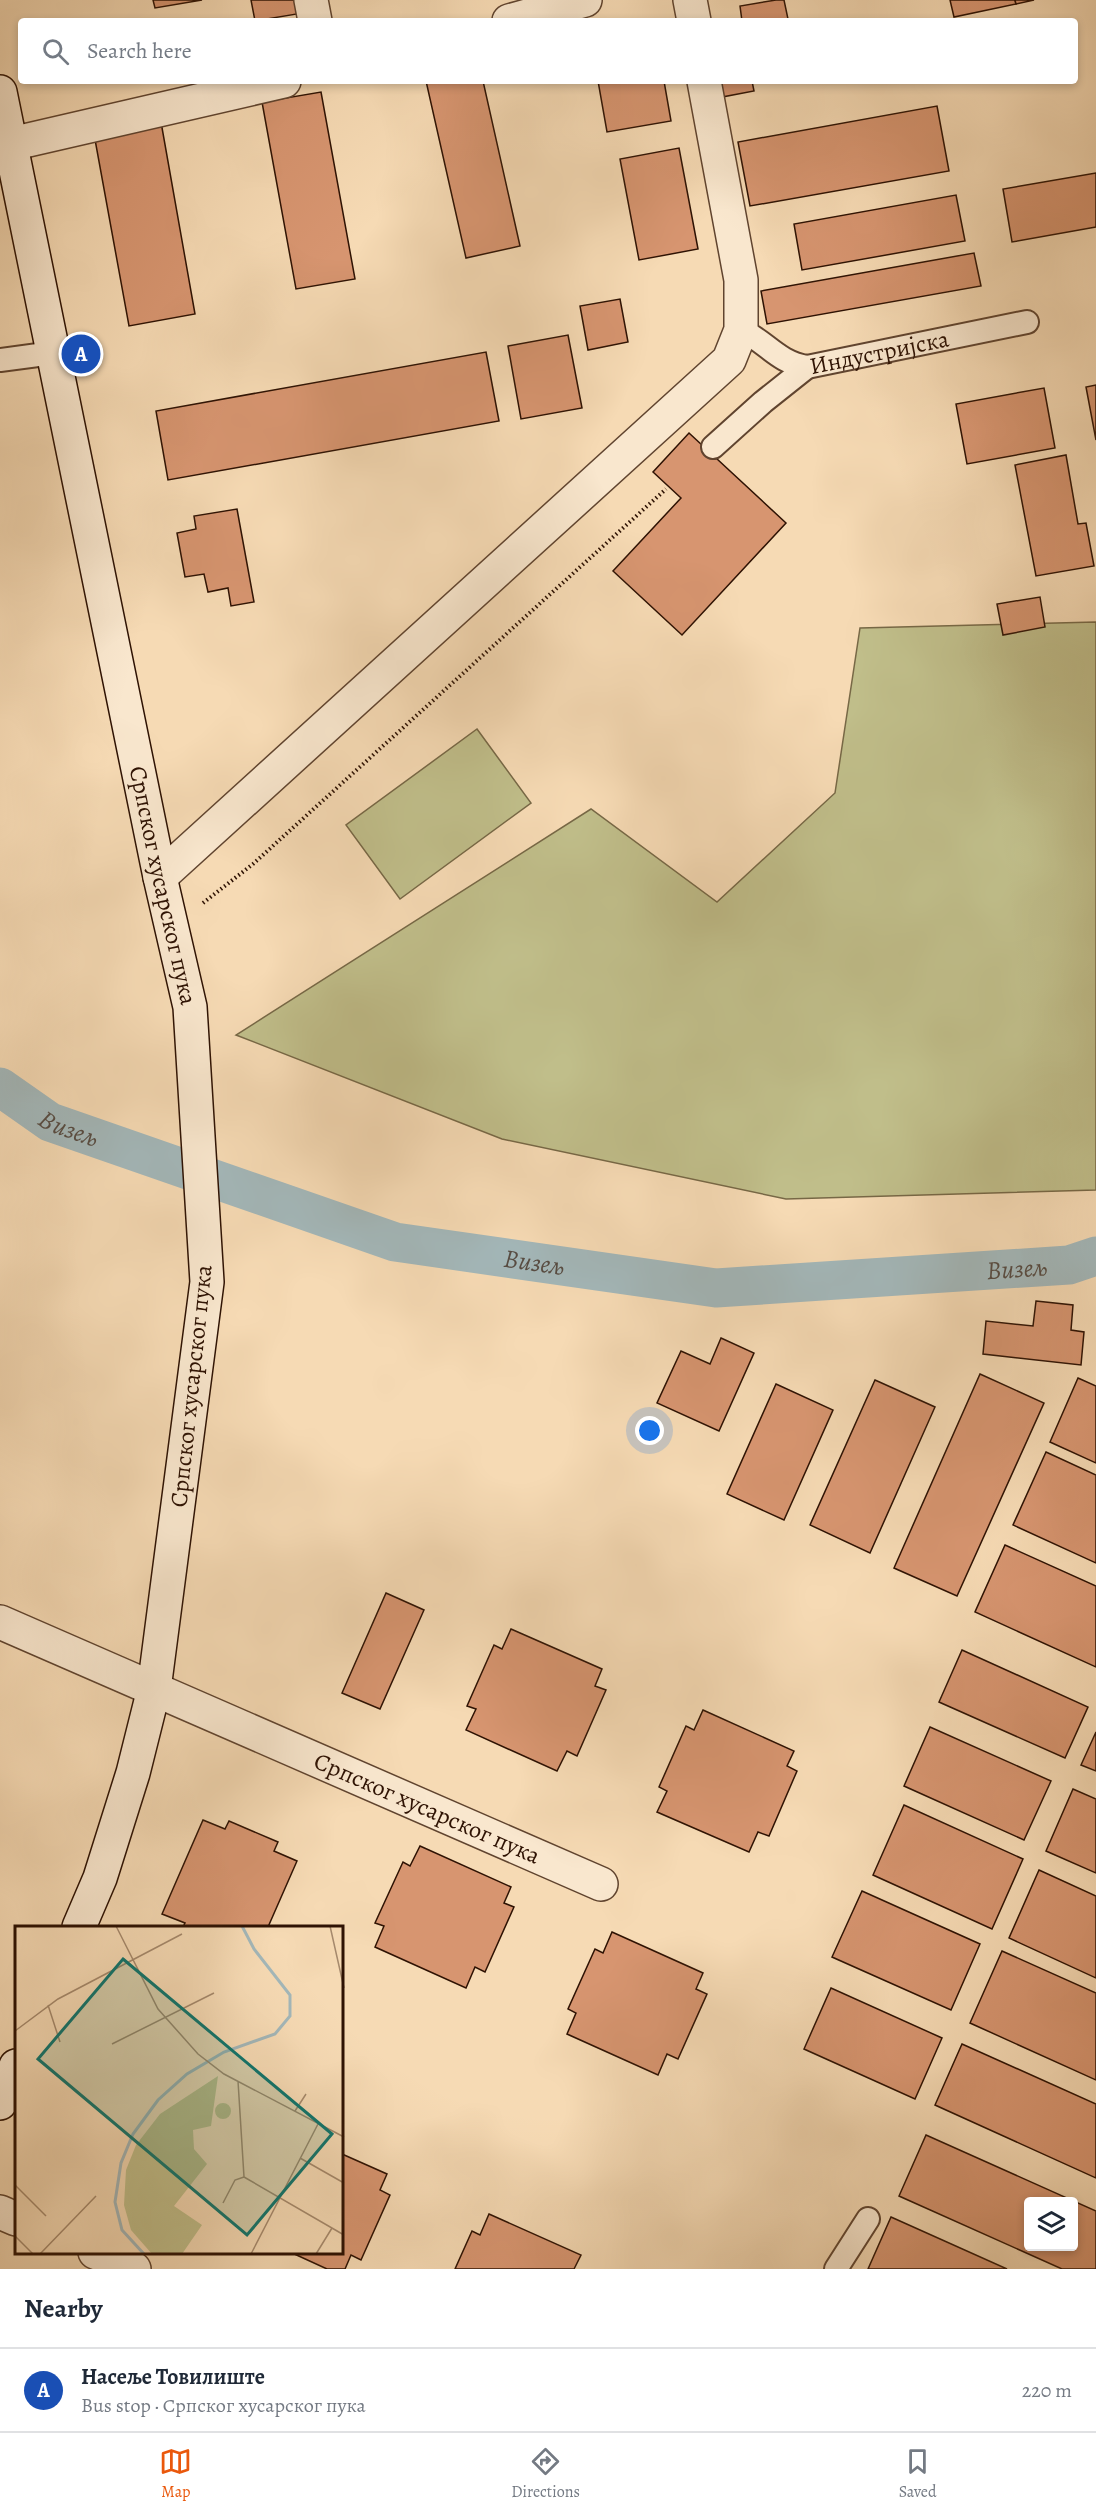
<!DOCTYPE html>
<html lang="en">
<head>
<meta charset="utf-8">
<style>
  body { margin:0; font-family:Alegreya,serif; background:#f2f2f3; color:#1f2937 }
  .controls { position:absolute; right:18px; bottom:18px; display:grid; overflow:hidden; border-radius:6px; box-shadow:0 3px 9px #0003 }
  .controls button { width:54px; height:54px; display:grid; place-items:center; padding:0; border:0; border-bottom:2px solid #e0e1e3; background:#fff; color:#1f2937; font:30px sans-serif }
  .you { position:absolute; left:650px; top:1431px; width:21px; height:21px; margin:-15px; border:4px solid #fff; border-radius:50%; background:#1a73e8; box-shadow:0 0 0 9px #1a73e833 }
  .badge { display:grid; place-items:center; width:39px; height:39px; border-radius:50%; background:#ea580c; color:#fff; font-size:20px; font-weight:700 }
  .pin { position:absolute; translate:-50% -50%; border:3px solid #fff; box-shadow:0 2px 6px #0006 }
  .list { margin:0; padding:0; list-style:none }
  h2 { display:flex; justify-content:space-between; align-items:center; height:78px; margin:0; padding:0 24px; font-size:26px }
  h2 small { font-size:20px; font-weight:400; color:#747a83 }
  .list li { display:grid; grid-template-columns:39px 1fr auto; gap:18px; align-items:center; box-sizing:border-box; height:84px; padding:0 24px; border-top:2px solid #e0e1e3 }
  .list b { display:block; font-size:22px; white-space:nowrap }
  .list p { margin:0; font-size:20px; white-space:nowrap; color:#747a83 }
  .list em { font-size:20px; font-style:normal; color:#747a83 }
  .icon { flex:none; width:33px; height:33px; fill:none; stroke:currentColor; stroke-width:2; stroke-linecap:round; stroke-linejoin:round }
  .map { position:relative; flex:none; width:1096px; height:2269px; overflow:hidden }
  .search { position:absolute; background:#fff; box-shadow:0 3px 9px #0003; left:18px; right:18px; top:18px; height:66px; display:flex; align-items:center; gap:15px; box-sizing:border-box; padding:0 21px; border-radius:6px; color:#747a83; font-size:22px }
  .sheet { height:162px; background:#fff }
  nav { display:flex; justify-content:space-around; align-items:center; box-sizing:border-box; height:84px; border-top:2px solid #e0e1e3; background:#fff; font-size:16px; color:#747a83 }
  nav a { display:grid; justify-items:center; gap:3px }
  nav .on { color:#ea580c }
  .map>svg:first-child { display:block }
</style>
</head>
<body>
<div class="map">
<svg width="1096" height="2269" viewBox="0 0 1096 2269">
  <rect width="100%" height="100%" fill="#f6dab4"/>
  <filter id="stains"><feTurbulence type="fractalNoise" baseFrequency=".00333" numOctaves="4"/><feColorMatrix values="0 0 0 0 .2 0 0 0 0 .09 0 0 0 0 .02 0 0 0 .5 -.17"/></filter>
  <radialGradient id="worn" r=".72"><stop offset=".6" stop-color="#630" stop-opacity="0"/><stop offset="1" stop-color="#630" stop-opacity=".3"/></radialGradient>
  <g fill="#c0be8a" stroke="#776846" stroke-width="1.5">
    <polygon points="1096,622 1096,1190 786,1199 502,1139 236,1035 591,809 717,902 835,793 860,628"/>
    <polygon points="477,729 531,803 400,899 346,825"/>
  </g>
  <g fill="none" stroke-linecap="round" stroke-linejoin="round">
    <path stroke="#a3b7b9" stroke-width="39" id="s1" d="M0,1087L50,1122L395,1242L716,1288L1069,1265L1096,1256"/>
  </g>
  <g fill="#d79570" stroke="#2e1203" stroke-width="1.5" fill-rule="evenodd">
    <polygon points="153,0 202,0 155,8"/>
    <polygon points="251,0 295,0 297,14 255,21"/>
    <polygon points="776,0 784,0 788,19 742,21 740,6"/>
    <polygon points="950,0 1015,0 1016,4 954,17"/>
    <polygon points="1015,0 1034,0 1016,4"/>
    <polygon points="426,81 483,81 520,246 466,258"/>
    <polygon points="598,81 664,81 671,121 607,132"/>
    <polygon points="719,81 752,81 754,91 722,97"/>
    <polygon points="321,92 355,279 296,289 262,102"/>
    <polygon points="937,106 949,171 750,206 738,142"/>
    <polygon points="161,122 195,314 129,326 94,134"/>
    <polygon points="679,148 698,249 639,260 620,159"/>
    <polygon points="1096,173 1096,227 1012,242 1003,189"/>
    <polygon points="956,195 965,241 802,270 794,224"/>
    <polygon points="974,253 981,286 767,324 761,291"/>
    <polygon points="620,299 628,342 588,350 580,306"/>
    <polygon points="568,335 582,408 521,419 508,346"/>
    <polygon points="486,352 499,421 168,480 156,411"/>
    <polygon points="1096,385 1096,440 1086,387"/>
    <polygon points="1044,388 1055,448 967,464 956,404"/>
    <polygon points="689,433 786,523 682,635 613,571 681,498 653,472"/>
    <polygon points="1066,455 1078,524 1086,523 1094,566 1036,576 1015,465"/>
    <polygon points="237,509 254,602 231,606 228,588 208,592 204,574 185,577 177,533 196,529 194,516"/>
    <polygon points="1040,597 1045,627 1003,635 997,604"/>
    <polygon points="1036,1301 1073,1305 1071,1330 1084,1332 1081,1365 983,1354 986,1321 1033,1326"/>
    <polygon points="721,1338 754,1353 719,1431 657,1403 681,1351 710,1364"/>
    <polygon points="980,1374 1044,1403 957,1596 894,1568"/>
    <polygon points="1078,1378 1096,1386 1096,1463 1050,1442"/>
    <polygon points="875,1380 935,1407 870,1553 810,1525"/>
    <polygon points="776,1384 833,1410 784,1520 727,1494"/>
    <polygon points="1046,1452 1096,1475 1096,1563 1013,1525"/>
    <polygon points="1005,1545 1096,1586 1096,1667 975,1612"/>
    <polygon points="386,1593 424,1610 380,1709 342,1693"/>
    <polygon points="511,1629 602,1669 595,1686 606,1690 577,1756 567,1751 557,1771 466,1730 476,1709 467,1706 494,1645 502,1649"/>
    <polygon points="962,1650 1088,1707 1065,1758 939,1702"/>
    <polygon points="703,1710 794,1751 787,1766 797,1771 769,1836 758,1832 749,1852 657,1812 667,1791 659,1787 686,1726 694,1730"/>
    <polygon points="930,1727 1051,1781 1024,1840 904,1786"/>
    <polygon points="1096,1732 1096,1771 1081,1765"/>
    <polygon points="1073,1789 1096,1799 1096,1873 1046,1851"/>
    <polygon points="904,1805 1023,1859 992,1929 873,1875"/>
    <polygon points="203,1820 225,1829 229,1821 278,1842 274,1851 297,1861 268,1927 183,1927 185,1923 162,1914"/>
    <polygon points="420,1846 511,1887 504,1903 514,1907 485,1972 475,1967 466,1988 375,1947 384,1926 375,1923 403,1862 410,1866"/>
    <polygon points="1039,1870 1096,1896 1096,1978 1009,1938"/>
    <polygon points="862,1891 980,1944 951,2010 832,1957"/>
    <polygon points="612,1932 703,1973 696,1989 707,1994 678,2059 667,2054 658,2075 567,2034 576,2013 568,2009 595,1949 603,1953"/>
    <polygon points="1002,1951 1096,1993 1096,2080 970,2023"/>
    <polygon points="831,1988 942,2038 915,2099 804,2049"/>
    <polygon points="962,2044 1096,2104 1096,2178 935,2105"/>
    <path d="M926,2135L1096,2211V2269H1062L899,2196ZM1028,2202H1074V2246H1028Z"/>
    <polygon points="342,2154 387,2174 380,2190 390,2195 361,2260 351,2255 345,2269 327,2269 290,2252 342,2252"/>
    <polygon points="489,2214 581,2255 574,2269 455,2269 472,2231 480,2235"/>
    <polygon points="891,2217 1007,2269 868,2269"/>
  </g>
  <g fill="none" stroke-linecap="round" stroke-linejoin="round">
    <defs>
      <g id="lane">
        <path id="s2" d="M741,330C767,342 777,362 807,367L1027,322"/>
        <polyline points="0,360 53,353"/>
        <polyline points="713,447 763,402 807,367"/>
        <polyline points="836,2269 868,2219"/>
      </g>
      <g id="street">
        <polyline points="311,0 315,21"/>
        <polyline points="690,0 694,21"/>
        <polyline points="509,21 585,0"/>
        <polyline points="11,144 284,81"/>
        <polyline points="160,877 729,360 741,330 741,280 704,81"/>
        <path id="s3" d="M0,1622L601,1884"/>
        <polyline points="0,2212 16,2219"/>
        <polyline points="95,2252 134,2269"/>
      </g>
      <g id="secondary">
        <path id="s4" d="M0,92L160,877L190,1007L207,1282L154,1689L133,1773L100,1878L79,1927"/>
        <polyline points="0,2103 16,2066"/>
      </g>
    </defs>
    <use href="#lane" stroke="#60442f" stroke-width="26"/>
    <use href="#street" stroke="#60442f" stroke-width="36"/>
    <use href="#secondary" stroke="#2e1203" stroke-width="36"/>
    <polyline stroke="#2e1203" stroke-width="4" stroke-dasharray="1.5 3" stroke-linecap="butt" points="203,903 253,864 666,489"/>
    <use href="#lane" stroke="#f9e7ce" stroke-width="22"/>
    <use href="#street" stroke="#f9e7ce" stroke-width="33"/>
    <use href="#secondary" stroke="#f9e7ce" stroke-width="33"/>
  </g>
  <g text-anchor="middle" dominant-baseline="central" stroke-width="4.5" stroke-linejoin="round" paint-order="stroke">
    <g font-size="24" fill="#2e1203" stroke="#f9e7ce">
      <text stroke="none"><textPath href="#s2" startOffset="150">Индустријска</textPath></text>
      <text stroke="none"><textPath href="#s4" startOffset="810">Српског хусарског пука</textPath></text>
      <text transform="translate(191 1386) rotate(-84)">Српског хусарског пука</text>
      <text stroke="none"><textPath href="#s3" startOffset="466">Српског хусарског пука</textPath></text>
    </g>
    <g font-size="26" font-style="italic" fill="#574c43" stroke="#f9e7ce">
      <text stroke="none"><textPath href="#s1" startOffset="81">Визељ</textPath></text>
      <text stroke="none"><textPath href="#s1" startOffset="567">Визељ</textPath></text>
      <text stroke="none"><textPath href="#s1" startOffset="1052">Визељ</textPath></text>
    </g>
  </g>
  <g transform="translate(15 1926)">
    <rect width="328" height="328" fill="#f6dab4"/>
    <path d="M203,150L196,200L178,204L179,223L192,238L159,280L187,299L167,328H137L116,304L109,279L111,244L121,219L145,188ZM200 185a8 8 0 1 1 16 0a8 8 0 1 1-16 0Z" fill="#c0be8a"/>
    <path fill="none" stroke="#a3b7b9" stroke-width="3" d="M129,328L107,304L100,276L106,237L118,208L143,174L172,148L209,126L260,108L275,90V69L239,23L227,0"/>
    <path fill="none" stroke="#a68a6d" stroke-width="1.5" d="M101,0L143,83L183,128L209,148L329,211M315,0L329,62M33,79L45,116M0,105L43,73L167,8M97,118L199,67M223,155L229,251M280,185L291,168M285,232L329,257M229,251L329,309M0,259L31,290M208,277L220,254L229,251M0,310L18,328M25,328L81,270M236,328L303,198M301,328L317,302"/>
    <path fill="#0f766e" fill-opacity="0.15" stroke="#0f766e" stroke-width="3" d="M108,33L317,208L232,309L23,133Z"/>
    <rect width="328" height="328" fill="none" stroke="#2e1203" stroke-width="3"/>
  </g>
  <rect width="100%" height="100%" filter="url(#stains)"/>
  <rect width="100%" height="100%" fill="url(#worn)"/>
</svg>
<div class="controls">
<button><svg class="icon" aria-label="layers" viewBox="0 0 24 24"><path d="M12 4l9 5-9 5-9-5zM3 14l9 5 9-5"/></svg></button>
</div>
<div class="you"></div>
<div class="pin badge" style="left:81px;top:354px;background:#1a4fb4">A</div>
<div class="search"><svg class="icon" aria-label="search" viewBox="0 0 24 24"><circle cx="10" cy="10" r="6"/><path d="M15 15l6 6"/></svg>Search here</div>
</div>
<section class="sheet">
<h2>Nearby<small></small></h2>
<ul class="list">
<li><span class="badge" style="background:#1a4fb4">A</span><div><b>Насеље Товилиште</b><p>Bus stop · Српског хусарског пука</p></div><em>220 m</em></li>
</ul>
</section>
<nav>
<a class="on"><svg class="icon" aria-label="map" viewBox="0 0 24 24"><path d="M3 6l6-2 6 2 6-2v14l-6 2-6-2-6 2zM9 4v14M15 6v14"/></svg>Map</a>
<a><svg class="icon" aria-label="directions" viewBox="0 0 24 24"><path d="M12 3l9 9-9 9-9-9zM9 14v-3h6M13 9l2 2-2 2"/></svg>Directions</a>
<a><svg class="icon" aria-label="saved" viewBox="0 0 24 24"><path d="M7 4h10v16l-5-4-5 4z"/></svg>Saved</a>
</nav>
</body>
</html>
